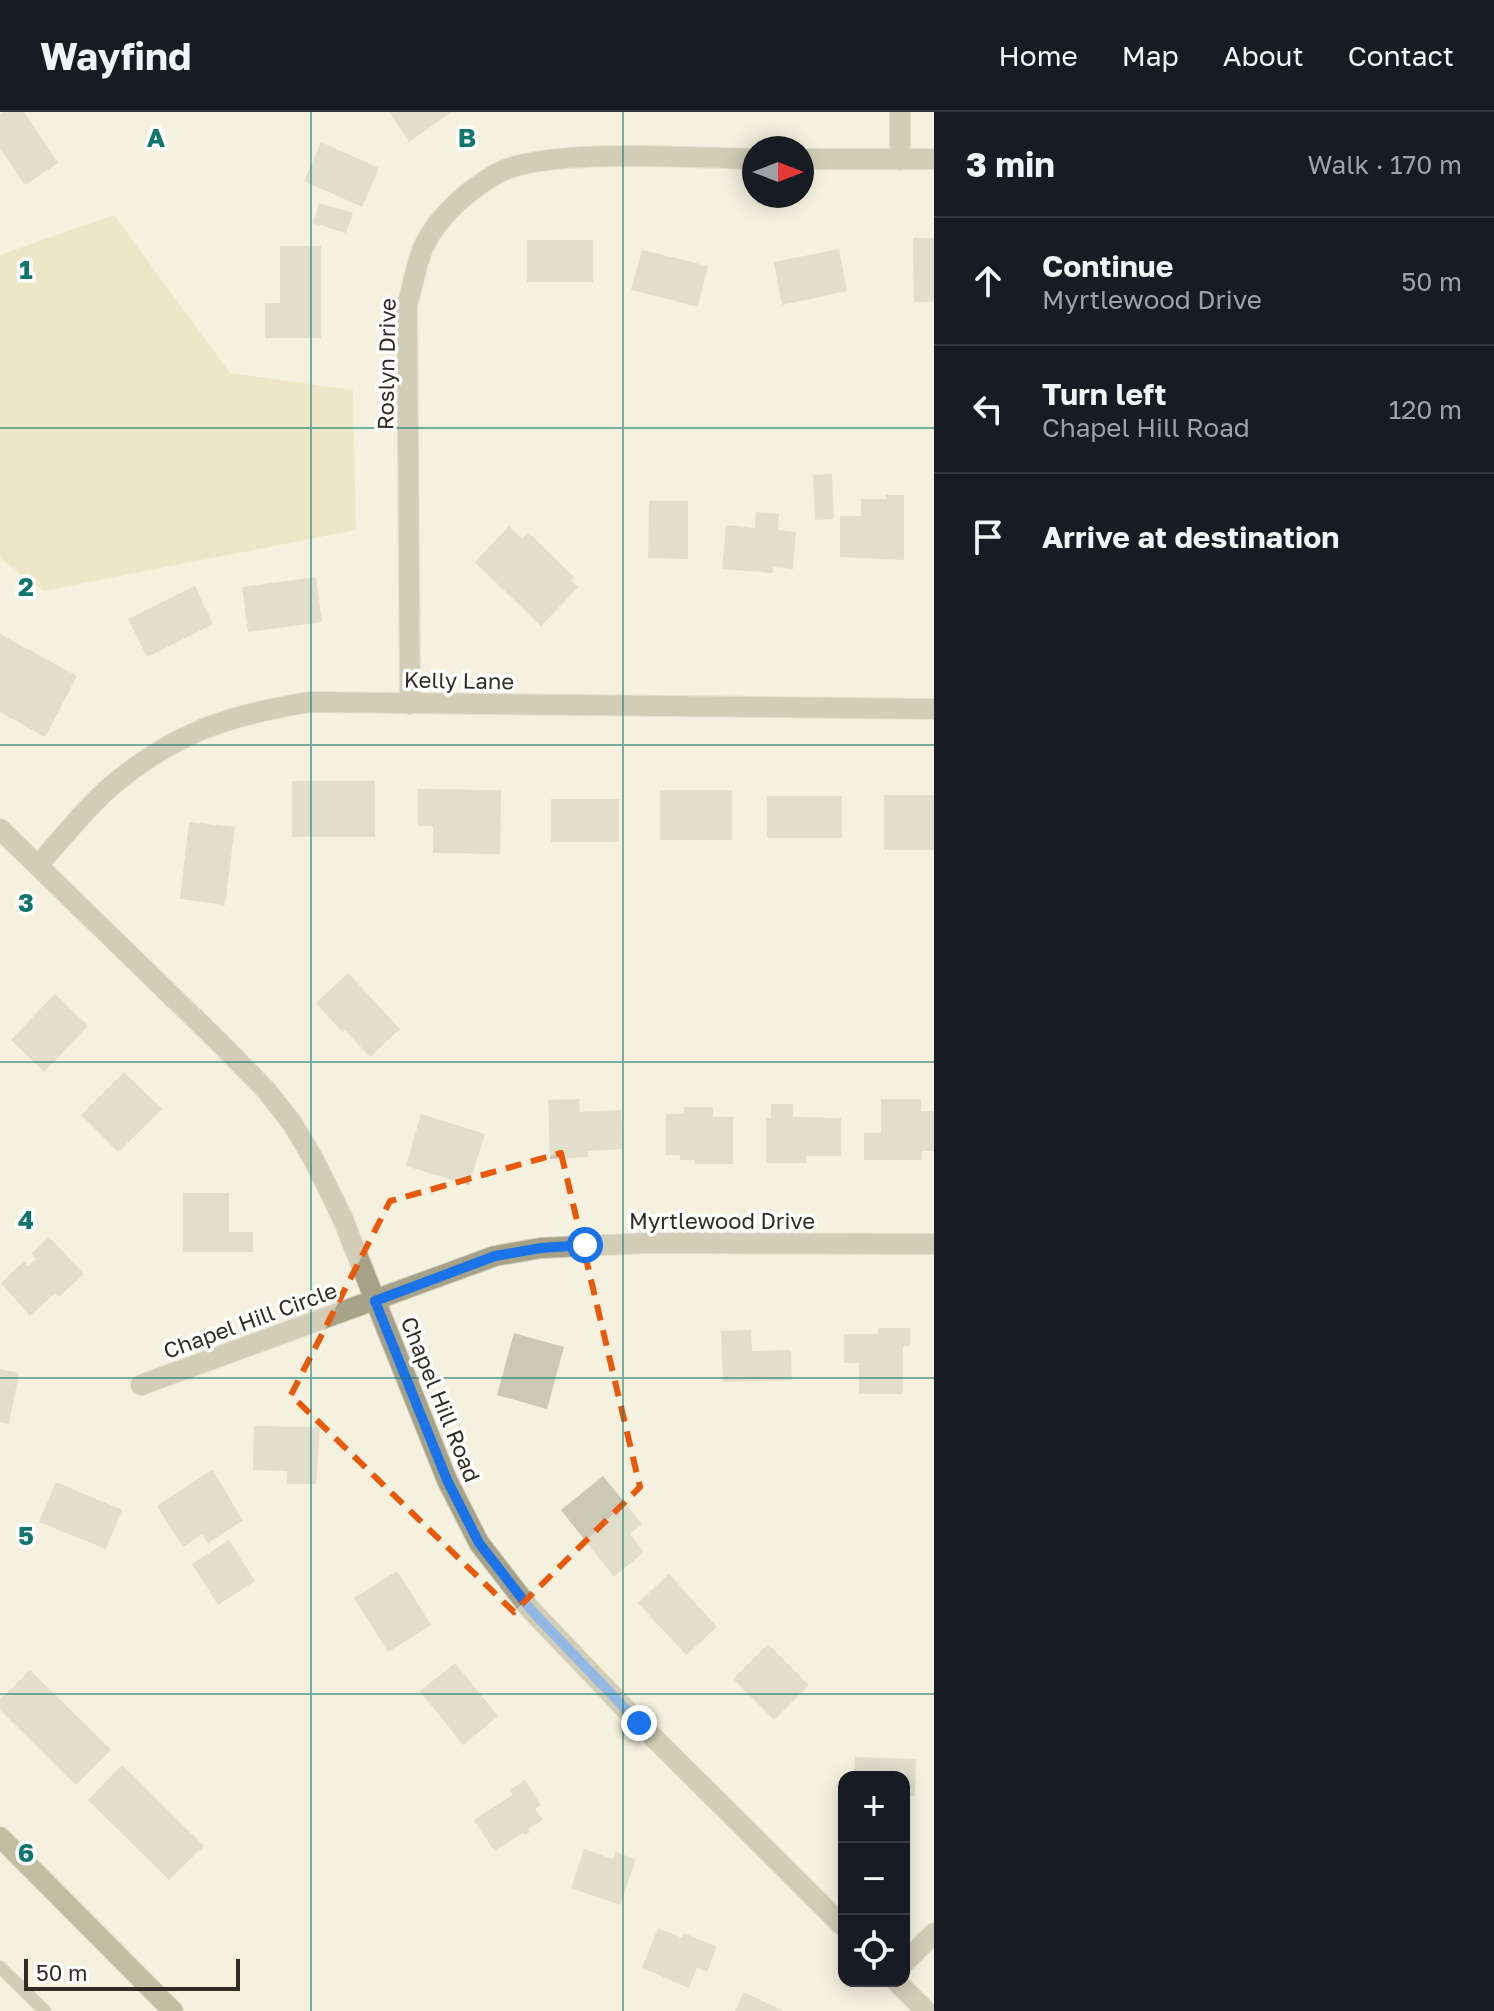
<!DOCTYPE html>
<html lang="en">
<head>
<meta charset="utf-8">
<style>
  body { margin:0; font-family:"Golos Text",sans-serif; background:#20242c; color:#f1f3f6 }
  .controls { position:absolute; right:24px; bottom:24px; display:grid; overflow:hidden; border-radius:16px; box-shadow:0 4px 20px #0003 }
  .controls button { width:72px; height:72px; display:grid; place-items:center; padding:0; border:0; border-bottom:2px solid #363941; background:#171b24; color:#f1f3f6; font:40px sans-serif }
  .compass { position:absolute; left:742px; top:24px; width:72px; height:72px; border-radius:50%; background:#171b24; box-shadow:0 4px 20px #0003; rotate:90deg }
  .scale { position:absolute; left:24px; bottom:20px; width:216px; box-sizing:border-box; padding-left:8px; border:4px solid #2e2c25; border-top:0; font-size:22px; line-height:28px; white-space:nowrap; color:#2e2c25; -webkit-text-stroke:6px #fff; paint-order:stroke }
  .stop { position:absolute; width:24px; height:24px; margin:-18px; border:6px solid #1a73e8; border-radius:50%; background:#fff }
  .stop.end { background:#1a73e8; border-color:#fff; box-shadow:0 2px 8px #0008 }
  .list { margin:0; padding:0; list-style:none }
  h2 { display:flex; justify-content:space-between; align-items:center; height:104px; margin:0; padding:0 32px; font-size:34px }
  h2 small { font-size:26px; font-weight:400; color:#9ea1a6 }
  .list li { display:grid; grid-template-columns:52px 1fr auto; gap:24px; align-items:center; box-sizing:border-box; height:128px; padding:0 32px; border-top:2px solid #363941 }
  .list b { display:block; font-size:30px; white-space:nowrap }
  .list p { margin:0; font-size:26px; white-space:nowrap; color:#9ea1a6 }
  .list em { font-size:26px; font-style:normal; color:#9ea1a6 }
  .icon { flex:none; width:44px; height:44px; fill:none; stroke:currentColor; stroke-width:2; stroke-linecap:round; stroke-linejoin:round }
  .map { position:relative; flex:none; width:934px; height:1899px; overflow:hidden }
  header { display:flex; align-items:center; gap:48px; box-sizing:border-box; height:112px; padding:0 40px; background:#171b24; border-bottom:2px solid #363941 }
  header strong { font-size:38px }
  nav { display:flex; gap:44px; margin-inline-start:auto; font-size:28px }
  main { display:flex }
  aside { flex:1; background:#171b24 }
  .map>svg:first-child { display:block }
</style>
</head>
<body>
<header>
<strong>Wayfind</strong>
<nav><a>Home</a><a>Map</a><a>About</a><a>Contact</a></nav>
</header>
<main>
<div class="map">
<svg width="934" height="1899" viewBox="0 0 934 1899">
  <rect width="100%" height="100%" fill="#f5f1df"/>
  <polygon fill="#e5dbaa" points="114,103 230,261 353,278 356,418 44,479 0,446 0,143"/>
  <g fill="#cbc8b5">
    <polygon points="4,0 24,0 58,51 25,73 0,36 0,3"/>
    <polygon points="389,0 452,0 409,30"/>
    <polygon points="321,30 379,56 362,95 304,69"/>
    <polygon points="319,91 353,101 346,121 313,111"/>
    <polygon points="913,126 934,126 934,190 914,190"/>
    <rect x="527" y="128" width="66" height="42"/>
    <polygon points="280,134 321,134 321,226 265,226 265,191 280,191"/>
    <polygon points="839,137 847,179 782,193 774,150"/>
    <polygon points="642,138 708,154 698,195 631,178"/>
    <polygon points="832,362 834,407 815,408 813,363"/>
    <polygon points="886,383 904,383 904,448 840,445 840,404 861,404 861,387 886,387"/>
    <polygon points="649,389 688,389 688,447 648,446"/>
    <polygon points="756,400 779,402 778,418 796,420 793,457 773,455 772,461 722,457 726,413 755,416"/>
    <polygon points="509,414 522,427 528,420 574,465 571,469 578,475 541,514 475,450"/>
    <polygon points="316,465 322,510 248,520 242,475"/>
    <polygon points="195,474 213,512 147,545 128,507"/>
    <polygon points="0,522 77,564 45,625 0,600"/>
    <rect x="292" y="669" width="83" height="56"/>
    <polygon points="418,677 501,678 500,742 433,741 433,714 418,714"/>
    <rect x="660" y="678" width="72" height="50"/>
    <rect x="884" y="683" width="50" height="55"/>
    <rect x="767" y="684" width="75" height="42"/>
    <rect x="551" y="687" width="68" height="43"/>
    <polygon points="189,710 235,715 225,793 180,787"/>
    <polygon points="348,861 400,917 370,945 345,918 343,921 316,891"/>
    <polygon points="55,882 88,914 44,960 11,928"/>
    <polygon points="124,960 162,997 118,1040 81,1003"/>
    <polygon points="579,987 580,1000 621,998 623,1037 588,1039 588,1045 550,1047 548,988"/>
    <polygon points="881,987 921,987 921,999 934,999 934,1039 922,1039 922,1048 864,1048 864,1021 881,1021"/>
    <polygon points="771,992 793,992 793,1005 841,1006 841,1044 806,1044 806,1051 766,1051 766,1006 771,1006"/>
    <polygon points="684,995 713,995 713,1005 733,1005 733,1052 695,1052 695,1048 680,1048 680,1043 666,1043 666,1002 684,1002"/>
    <polygon points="421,1002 485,1022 469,1073 406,1054"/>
    <polygon points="183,1081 229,1081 229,1120 253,1120 253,1140 183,1140"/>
    <polygon points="49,1125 84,1162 59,1185 55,1181 30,1204 1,1171 24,1149 28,1154 36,1146 31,1142"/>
    <polygon points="878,1216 910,1216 910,1234 903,1234 903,1282 859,1282 859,1251 844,1251 844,1222 878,1222"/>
    <polygon points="751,1218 752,1239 791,1238 792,1268 723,1270 721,1219"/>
    <polygon points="514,1221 564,1235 547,1297 497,1283"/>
    <polygon points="0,1257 19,1261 9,1312 0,1310"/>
    <polygon points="254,1314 320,1315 316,1372 287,1372 287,1359 253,1358"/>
    <polygon points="212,1358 243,1408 208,1431 202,1422 183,1435 157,1394"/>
    <polygon points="603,1364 642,1412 630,1422 644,1440 614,1465 561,1398"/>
    <polygon points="56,1370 122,1398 106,1437 39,1410"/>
    <polygon points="229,1428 255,1469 218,1493 192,1452"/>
    <polygon points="397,1459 431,1513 388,1540 354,1486"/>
    <polygon points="669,1462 717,1515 686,1543 638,1491"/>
    <polygon points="768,1532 809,1573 774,1608 733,1567"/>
    <polygon points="455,1551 498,1604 463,1633 420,1579"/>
    <polygon points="30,1558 111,1638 76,1673 0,1598 0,1588"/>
    <polygon points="855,1645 916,1647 915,1684 904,1684 904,1665 854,1665"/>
    <polygon points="122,1653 204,1734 169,1768 88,1688"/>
    <polygon points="525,1668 541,1693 535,1697 543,1708 528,1717 530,1720 524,1723 523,1721 494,1739 474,1708 513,1683 510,1678"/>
    <polygon points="584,1737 613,1747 615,1740 636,1747 620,1793 571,1776"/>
    <polygon points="658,1816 682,1826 684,1821 717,1835 707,1860 697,1856 689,1876 642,1856"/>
    <polygon points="744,1880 783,1899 735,1899"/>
  </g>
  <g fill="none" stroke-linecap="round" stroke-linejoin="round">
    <defs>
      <polyline id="lane" points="0,1855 45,1899"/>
      <g id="street">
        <polyline points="802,47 934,47"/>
        <polyline points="900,48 900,0"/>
        <path d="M410,592L407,193C413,174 416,151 424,134C438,104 469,77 498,61C546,35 694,46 754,47"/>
        <polyline points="0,717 221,932 266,978 292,1011 314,1048 342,1105 447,1368 479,1431 531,1498 639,1611 844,1815"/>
        <path d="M38,753C61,728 83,699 109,676C173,621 228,603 310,590L934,597"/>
        <polyline points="141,1273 495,1144 541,1136 649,1131 934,1132"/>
        <polyline points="904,1851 934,1821"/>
        <polyline points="896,1869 926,1899"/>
      </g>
      <polyline id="secondary" points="0,1725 173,1899"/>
    </defs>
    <use href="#lane" stroke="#d1cebe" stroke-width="14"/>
    <use href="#street" stroke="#d1cebe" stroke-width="22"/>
    <use href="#secondary" stroke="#d1cebe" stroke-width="22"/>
    <use href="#lane" stroke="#a7a287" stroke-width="12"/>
    <use href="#street" stroke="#a7a287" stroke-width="20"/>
    <use href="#secondary" stroke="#847c54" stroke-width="20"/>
  </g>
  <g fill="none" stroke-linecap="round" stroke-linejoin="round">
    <polyline stroke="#1a73e8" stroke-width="10" points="585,1133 541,1136 495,1144 375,1189 447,1368 479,1431 531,1498 639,1611"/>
  </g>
  <path d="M0 0H934V1899H0ZM561,1041L640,1375L514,1500L291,1283L390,1089Z" fill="#f5f1df" fill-opacity=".55" fill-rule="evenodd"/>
  <path fill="none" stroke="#e8590c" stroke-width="6" stroke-dasharray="16 10" stroke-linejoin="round" d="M561,1041L640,1375L514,1500L291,1283L390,1089Z"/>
  <path fill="none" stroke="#0f766e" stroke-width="2" stroke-opacity="0.55" d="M311,0V1899M623,0V1899M0,316H934M0,633H934M0,950H934M0,1266H934M0,1582H934"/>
  <g text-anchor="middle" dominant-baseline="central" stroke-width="7" stroke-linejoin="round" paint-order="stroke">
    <g font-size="22" fill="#2e2c25" stroke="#fff">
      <text transform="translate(386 252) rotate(-89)">Roslyn Drive</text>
      <text transform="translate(459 568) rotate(1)">Kelly Lane</text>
      <text x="722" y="1108">Myrtlewood Drive</text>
      <text transform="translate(250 1208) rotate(-20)">Chapel Hill Circle</text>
      <text transform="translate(441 1287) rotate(68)">Chapel Hill Road</text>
    </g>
  </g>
  <g font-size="26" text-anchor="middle" font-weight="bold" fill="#0f766e" stroke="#fff" stroke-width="7" stroke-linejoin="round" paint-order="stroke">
    <text x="156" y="35">A</text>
    <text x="467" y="35">B</text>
    <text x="26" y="167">1</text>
    <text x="26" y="484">2</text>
    <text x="26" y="800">3</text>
    <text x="26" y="1117">4</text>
    <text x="26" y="1433">5</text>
    <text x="26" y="1750">6</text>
  </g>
</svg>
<div class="controls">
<button>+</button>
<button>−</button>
<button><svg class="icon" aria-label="locate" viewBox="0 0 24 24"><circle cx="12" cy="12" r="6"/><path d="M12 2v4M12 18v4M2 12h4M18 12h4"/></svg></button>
</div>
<svg class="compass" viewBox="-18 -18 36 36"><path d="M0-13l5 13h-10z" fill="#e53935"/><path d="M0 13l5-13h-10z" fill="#9ea1a6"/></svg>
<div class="scale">50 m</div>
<div class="stop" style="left:585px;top:1133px"></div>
<div class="stop end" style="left:639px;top:1611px"></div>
</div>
<aside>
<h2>3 min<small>Walk · 170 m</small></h2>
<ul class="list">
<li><svg class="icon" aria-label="ahead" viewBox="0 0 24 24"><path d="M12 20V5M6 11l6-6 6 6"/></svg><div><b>Continue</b><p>Myrtlewood Drive</p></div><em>50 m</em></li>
<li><svg class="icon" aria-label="left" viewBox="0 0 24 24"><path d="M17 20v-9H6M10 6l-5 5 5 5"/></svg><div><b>Turn left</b><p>Chapel Hill Road</p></div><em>120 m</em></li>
<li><svg class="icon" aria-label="arrive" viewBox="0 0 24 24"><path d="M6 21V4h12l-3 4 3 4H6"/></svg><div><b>Arrive at destination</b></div></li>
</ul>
</aside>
</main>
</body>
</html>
